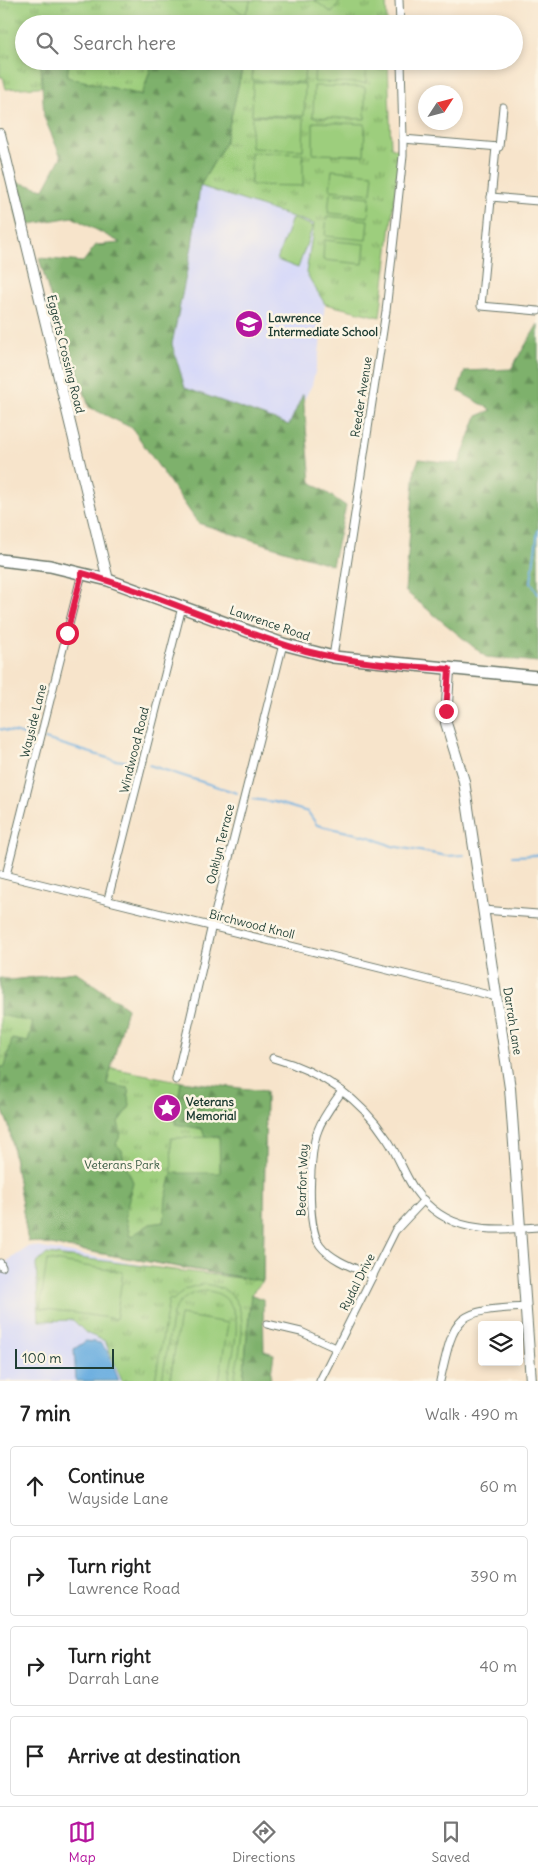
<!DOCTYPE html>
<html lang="en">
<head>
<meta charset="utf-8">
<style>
  body { margin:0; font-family:Delius,sans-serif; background:#f2f2f2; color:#222 }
  .controls { position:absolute; right:15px; bottom:15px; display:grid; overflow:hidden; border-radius:5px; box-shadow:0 2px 8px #0003 }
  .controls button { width:45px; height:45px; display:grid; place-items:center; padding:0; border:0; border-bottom:1px solid #e0e0e0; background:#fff; color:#222; font:25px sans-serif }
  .compass { position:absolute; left:418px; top:85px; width:45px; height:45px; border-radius:50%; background:#fff; box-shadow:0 2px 8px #0003; rotate:54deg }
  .scale { position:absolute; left:15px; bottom:12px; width:99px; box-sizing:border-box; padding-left:5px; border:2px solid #1f3d34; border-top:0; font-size:14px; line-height:18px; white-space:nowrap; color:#1f3d34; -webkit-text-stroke:4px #fcf5e5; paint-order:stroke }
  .stop { position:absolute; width:15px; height:15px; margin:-11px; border:4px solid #e11d48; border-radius:50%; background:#fff }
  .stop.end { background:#e11d48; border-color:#fff; box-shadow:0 1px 5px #0008 }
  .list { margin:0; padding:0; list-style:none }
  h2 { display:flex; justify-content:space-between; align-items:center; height:65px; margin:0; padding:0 20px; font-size:21px }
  h2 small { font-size:16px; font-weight:400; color:#767676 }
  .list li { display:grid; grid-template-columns:32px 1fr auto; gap:15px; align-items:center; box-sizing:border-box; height:80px; margin:0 10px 10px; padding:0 10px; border:1px solid #e0e0e0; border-radius:5px }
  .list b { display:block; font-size:19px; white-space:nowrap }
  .list p { margin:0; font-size:16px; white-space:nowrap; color:#767676 }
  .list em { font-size:16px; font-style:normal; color:#767676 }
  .icon { flex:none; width:28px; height:28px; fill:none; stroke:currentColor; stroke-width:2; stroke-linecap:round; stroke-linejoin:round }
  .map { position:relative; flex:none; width:538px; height:1381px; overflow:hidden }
  .search { position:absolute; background:#fff; box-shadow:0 2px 8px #0003; left:15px; right:15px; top:15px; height:55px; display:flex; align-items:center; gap:12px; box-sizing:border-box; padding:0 18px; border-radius:28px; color:#767676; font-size:19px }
  .sheet { height:425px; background:#fff }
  nav { display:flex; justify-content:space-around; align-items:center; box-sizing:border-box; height:70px; border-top:1px solid #e0e0e0; background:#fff; font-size:14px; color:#767676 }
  nav a { display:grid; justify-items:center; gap:2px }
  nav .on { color:#b5179e }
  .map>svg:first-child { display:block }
</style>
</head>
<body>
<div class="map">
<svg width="538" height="1381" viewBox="0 0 538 1381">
  <defs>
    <pattern id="grass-tufts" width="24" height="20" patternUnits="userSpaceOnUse" patternTransform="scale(1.25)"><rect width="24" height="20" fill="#9dce7d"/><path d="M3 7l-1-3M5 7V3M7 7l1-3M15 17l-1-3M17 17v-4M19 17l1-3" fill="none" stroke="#7fa867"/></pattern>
    <pattern id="forest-firs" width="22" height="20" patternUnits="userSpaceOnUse" patternTransform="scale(1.25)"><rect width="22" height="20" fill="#7eb16c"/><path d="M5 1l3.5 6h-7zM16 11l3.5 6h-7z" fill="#67915a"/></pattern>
  </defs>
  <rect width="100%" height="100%" fill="#fcf5e5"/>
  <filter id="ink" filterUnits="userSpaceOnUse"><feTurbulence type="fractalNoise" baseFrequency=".02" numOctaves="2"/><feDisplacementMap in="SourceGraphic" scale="10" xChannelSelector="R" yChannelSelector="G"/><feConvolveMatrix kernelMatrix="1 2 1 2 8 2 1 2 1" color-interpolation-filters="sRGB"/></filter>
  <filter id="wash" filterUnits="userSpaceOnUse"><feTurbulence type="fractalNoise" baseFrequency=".0096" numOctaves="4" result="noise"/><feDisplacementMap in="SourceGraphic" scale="20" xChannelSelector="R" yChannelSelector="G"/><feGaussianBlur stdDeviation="1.12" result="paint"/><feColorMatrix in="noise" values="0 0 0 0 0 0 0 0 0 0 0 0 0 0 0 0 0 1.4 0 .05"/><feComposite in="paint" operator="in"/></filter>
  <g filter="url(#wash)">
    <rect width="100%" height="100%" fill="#f7e4cb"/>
    <g fill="#d5d8f9">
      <polygon points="200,186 316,223 306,273 325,304 319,354 312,385 290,425 185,388 172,344"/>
      <polygon points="30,1246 226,1279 243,1381 0,1381 0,1266"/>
    </g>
    <g fill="url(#grass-tufts)" stroke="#5e8658">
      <polygon points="0,0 386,0 387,24 24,24 24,61 160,61 146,99 66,85 6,89 3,77 0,77"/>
      <polygon points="244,61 388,61 391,147 400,150 380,317 325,304 306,273 314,224 200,186 225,143"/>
      <polygon points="76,972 127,1008 111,1068 194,1084 266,1091 263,1281 251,1294 243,1381 122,1381 105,1341 86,1333 73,1320 39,1321 36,1264 47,1254 247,1279 28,1241 9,1126 0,1104 0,978 12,980"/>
    </g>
    <g fill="url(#forest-firs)" stroke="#4e7750">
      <polygon points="153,61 244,61 225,143 200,186 192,246 172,344 185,388 289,425 303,394 311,482 346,506 332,565 198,523 132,428 89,407 69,346 57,320 39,258 83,262 96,245 121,243 72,217 19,226 8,180 44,189 61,157 44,117 41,66 69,62 67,77 142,95"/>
      <polygon points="538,324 538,662 486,657 405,591 415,469 419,459 459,464 477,416 492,410 458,391 465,371 511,369"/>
      <polygon points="76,972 127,1008 107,1084 128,1088 130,1106 118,1122 121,1134 116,1144 122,1150 124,1161 133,1182 125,1216 130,1237 150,1224 164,1222 166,1198 172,1173 220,1172 219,1137 205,1137 202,1129 175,1124 181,1081 266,1091 263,1281 28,1241 9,1126 0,1104 0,1067 5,1067 12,1039 28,1042 33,1022 0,1015 0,978 12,980"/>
      <polygon points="251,1294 263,1299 264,1351 274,1354 270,1381 243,1381"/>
    </g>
    <g fill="#9dce7d" stroke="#5e8658">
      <polygon points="221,0 251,0 245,15"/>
      <polygon points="314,0 341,0 332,13"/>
      <polygon points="253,61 305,61 304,82 252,80"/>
      <polygon points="315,61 366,61 366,83 314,82"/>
      <polygon points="253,82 305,84 304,116 252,115"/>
      <polygon points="314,86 365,87 365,119 313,117"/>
      <polygon points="252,116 304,118 303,150 251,148"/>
      <polygon points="313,122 365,124 364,155 313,154"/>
      <polygon points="251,152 303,154 303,186 251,185"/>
      <polygon points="332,170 373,174 371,194 330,190"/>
      <polygon points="330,193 370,197 368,217 328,213"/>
      <polygon points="327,216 368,220 366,240 325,236"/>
      <polygon points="292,218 313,226 298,268 277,260"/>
      <polygon points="324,240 365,244 363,264 323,260"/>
      <polygon points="219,1137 220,1173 172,1173 171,1138"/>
      <polygon points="47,1260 123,1272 116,1319 40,1308"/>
      <path d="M202,1284C259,1288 240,1344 234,1381H228C230,1364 240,1331 235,1315C226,1282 186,1285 173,1313L162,1381H155L169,1299L173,1300L185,1289Z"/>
      <polygon points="180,1315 228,1323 219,1381 170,1381"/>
    </g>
    <polygon fill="#6baee0" stroke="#45768a" points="86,1341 100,1343 108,1352 119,1381 76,1381 74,1349"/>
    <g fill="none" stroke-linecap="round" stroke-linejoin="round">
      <g stroke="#6baee0" stroke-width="2">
        <polyline points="538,530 531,582 538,594"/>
        <polyline points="0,729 33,737"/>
        <polyline points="45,739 114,760 135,762"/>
        <polyline points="149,765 237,793"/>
        <polyline points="252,799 274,802 308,812 317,825 370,837 392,846 447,856 464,855"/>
        <polyline points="513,856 538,855"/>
      </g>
    </g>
  </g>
  <g filter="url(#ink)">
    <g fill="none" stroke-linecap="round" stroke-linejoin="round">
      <defs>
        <g id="street">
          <polyline points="399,0 400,24"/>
          <polyline points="401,61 403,139 499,147 503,107"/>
          <polyline points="496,147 481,306 538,311"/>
          <polyline points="491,197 538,201"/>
          <polyline points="333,657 386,311 403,156 403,139"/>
          <polyline points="0,874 497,997"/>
          <polyline points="6,875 82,573"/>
          <polyline points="108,899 182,607"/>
          <polyline points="483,910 538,914"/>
          <path d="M273,1058C320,1071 360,1098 387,1139C398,1155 404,1174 415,1190C446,1234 490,1231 538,1227"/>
          <polyline points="176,1080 212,925 283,644"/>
          <path d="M342,1091C334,1103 323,1116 318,1130C309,1151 306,1227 320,1245C332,1261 355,1268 373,1276"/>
          <polyline points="0,1263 2,1267"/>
          <polyline points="267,1324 301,1332 336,1348"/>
          <polyline points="320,1381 395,1231 424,1200"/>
          <path d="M440,1381C455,1313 456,1311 526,1307"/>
        </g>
        <g id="secondary">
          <polyline points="0,134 108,580"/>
          <polyline points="449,669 446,723 464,781 510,1088 531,1381"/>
        </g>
        <polyline id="primary" points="0,560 50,566 108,580 283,644 333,657 538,677"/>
      </defs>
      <use href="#street" stroke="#6b7769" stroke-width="9"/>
      <use href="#secondary" stroke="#6b7769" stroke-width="12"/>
      <use href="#primary" stroke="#6b7769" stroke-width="14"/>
      <use href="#street" stroke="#fff" stroke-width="7"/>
      <use href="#secondary" stroke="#fff" stroke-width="10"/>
      <use href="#primary" stroke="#fff" stroke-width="11"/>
    </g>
  </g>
  <g fill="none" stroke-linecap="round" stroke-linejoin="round" filter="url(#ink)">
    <path stroke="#e11d48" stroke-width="6" d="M67,633L82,573C158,594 230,630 306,651C352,663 402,666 449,669L446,711"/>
  </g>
  <defs>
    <symbol id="school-disc" viewBox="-11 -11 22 22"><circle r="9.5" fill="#b5179e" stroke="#fcf5e5"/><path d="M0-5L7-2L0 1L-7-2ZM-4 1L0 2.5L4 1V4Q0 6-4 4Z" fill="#fff"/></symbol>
    <symbol id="sight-disc" viewBox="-11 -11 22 22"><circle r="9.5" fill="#b5179e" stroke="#fcf5e5"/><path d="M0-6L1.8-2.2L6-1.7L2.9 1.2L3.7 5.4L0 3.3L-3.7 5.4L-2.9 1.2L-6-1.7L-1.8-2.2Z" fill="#fff"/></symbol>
  </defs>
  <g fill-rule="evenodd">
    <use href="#school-disc" x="233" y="308" width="32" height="32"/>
    <use href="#sight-disc" x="151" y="1092" width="32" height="32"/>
  </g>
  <g text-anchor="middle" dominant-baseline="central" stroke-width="5" stroke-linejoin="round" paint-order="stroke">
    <g font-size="12" font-weight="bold" fill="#1f3d34" stroke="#fcf5e5" text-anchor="start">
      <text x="268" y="317">Lawrence<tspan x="268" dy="14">Intermediate School</tspan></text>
      <text x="186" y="1101">Veterans<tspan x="186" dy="14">Memorial</tspan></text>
    </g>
    <g font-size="12" fill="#1f3d34" stroke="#fcf5e5">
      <text transform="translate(66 354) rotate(76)">Eggerts Crossing Road</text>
      <text transform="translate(361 397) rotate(-81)">Reeder Avenue</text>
      <text transform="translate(270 623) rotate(19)">Lawrence Road</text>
      <text transform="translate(33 721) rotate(-76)">Wayside Lane</text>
      <text transform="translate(134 750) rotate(-76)">Windwood Road</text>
      <text transform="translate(220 844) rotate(-76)">Oaklyn Terrace</text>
      <text transform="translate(252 924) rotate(14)">Birchwood Knoll</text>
      <text transform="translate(513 1021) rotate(81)">Darrah Lane</text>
      <text transform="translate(302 1180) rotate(-88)">Bearfort Way</text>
      <text transform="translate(357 1282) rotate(-63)">Rydal Drive</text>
    </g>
    <g font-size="12" fill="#385a43" stroke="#fcf5e5">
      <text x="122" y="1164">Veterans Park</text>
    </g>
  </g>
</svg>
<div class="controls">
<button><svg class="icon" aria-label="layers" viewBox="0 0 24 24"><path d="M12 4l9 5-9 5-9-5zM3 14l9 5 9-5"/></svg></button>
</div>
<svg class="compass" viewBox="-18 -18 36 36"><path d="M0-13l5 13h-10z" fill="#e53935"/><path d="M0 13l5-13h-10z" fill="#767676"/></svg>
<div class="scale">100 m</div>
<div class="stop" style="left:67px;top:633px"></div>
<div class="stop end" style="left:446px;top:711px"></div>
<div class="search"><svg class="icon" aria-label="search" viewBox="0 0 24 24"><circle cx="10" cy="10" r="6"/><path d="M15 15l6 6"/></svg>Search here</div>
</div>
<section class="sheet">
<h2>7 min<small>Walk · 490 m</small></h2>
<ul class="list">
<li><svg class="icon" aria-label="ahead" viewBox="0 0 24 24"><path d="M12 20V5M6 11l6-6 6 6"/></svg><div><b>Continue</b><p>Wayside Lane</p></div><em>60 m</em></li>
<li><svg class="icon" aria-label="right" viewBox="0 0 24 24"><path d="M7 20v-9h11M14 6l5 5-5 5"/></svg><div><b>Turn right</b><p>Lawrence Road</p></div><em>390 m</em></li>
<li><svg class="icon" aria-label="right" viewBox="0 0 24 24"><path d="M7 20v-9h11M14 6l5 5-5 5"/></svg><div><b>Turn right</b><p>Darrah Lane</p></div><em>40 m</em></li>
<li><svg class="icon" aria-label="arrive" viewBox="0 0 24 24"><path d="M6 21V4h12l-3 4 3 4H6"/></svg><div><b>Arrive at destination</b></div></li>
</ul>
</section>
<nav>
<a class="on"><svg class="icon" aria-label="map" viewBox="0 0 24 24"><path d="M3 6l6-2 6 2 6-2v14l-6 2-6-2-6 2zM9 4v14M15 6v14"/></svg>Map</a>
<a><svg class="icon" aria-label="directions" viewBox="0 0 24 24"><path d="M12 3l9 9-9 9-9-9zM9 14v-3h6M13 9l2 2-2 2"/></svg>Directions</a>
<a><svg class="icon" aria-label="saved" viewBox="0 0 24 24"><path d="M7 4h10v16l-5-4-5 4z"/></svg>Saved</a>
</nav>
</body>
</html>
